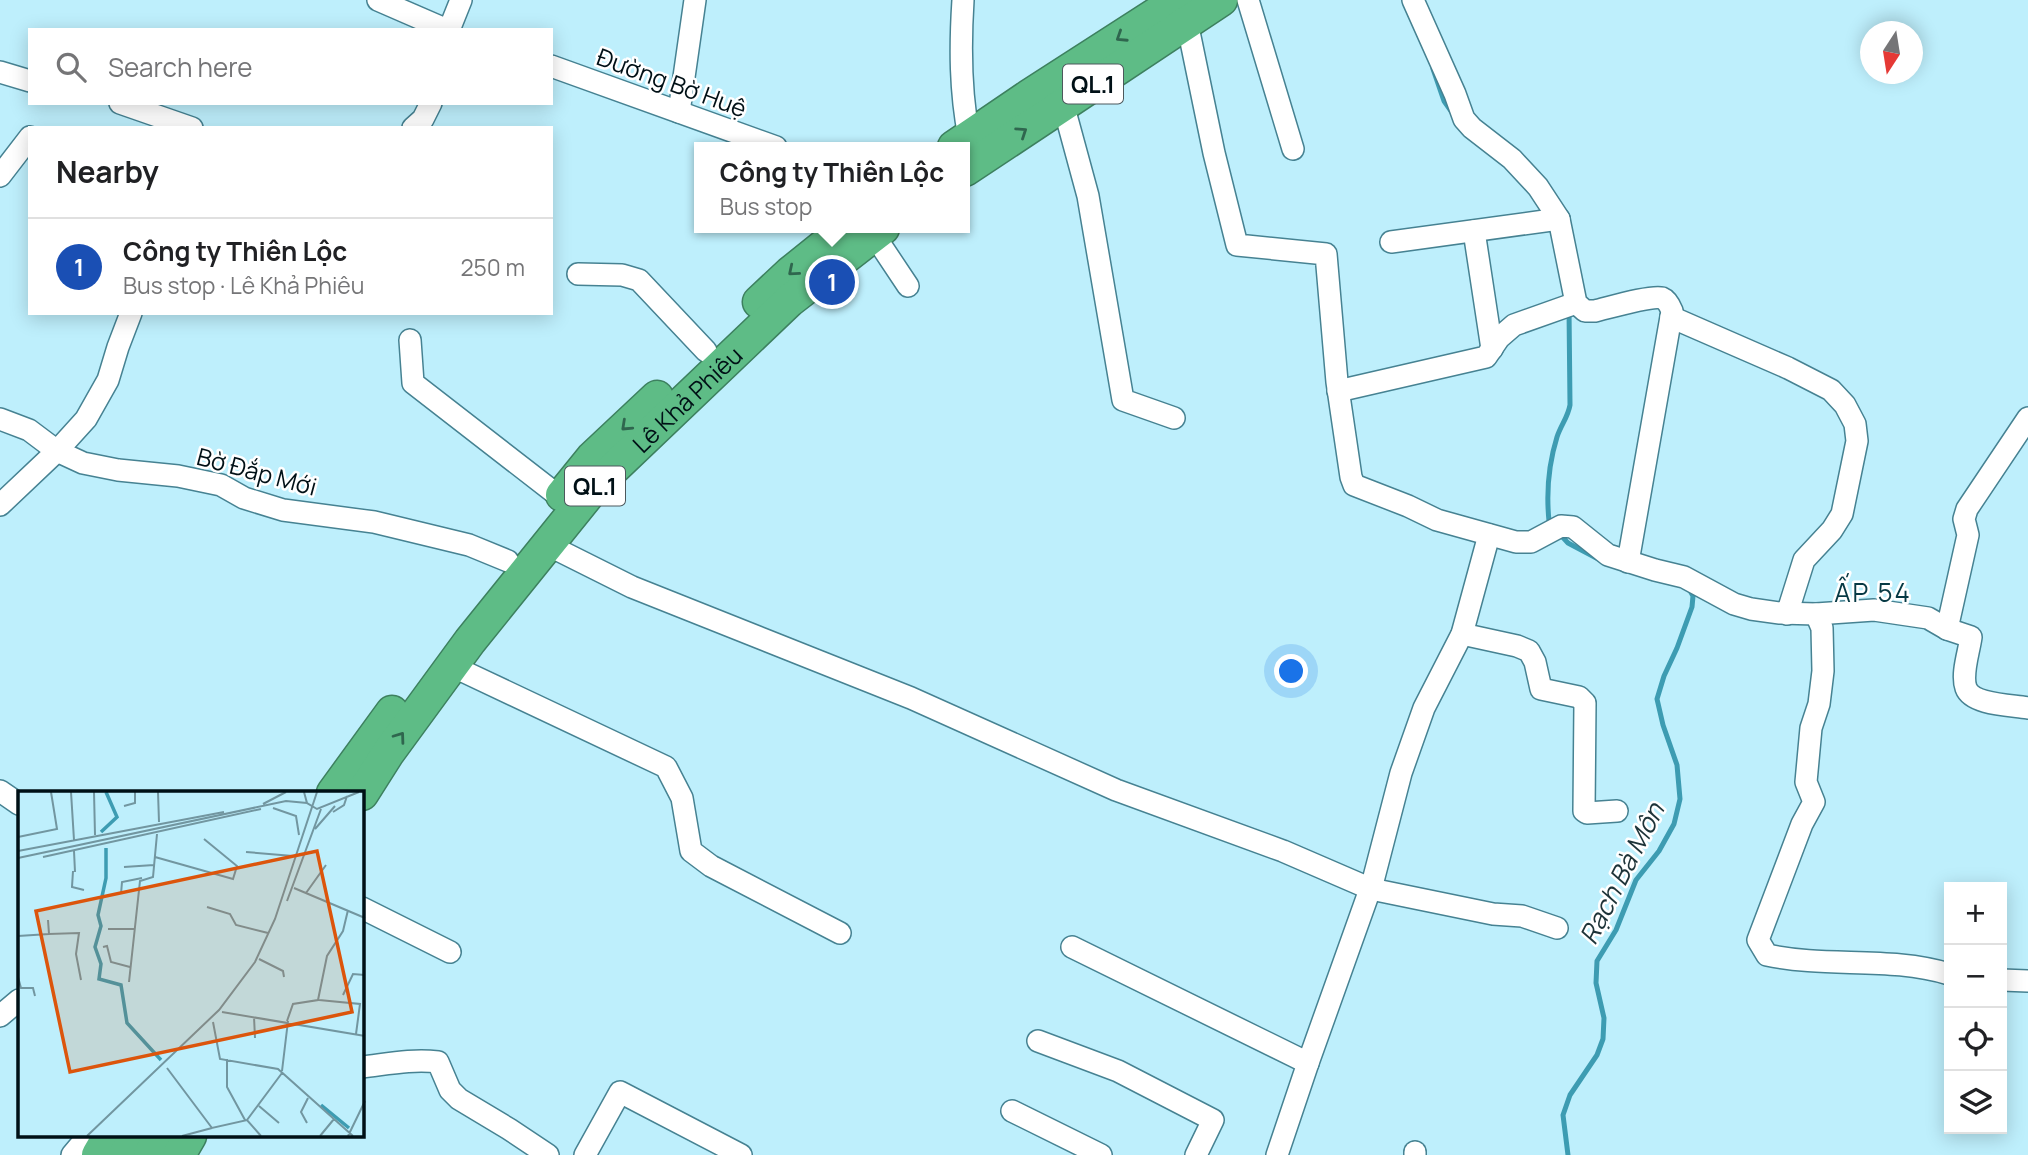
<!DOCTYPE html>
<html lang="en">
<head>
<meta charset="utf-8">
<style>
  body { margin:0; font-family:Manrope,sans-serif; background:#f6f6f6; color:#202124 }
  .controls { position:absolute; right:21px; bottom:21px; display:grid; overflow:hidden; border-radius:0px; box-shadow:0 4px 18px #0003 }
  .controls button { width:63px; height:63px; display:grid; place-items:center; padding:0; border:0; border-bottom:2px solid #e0e0e0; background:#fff; color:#202124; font:35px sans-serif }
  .compass { position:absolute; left:1860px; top:21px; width:63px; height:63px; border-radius:50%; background:#fff; box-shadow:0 4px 18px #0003; rotate:192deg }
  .you { position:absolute; left:1292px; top:672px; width:24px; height:24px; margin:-18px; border:5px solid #fff; border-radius:50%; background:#1a73e8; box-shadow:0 0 0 10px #1a73e833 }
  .badge { display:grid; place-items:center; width:46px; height:46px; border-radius:50%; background:#0f766e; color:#fff; font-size:23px; font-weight:700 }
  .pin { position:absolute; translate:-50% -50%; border:4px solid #fff; box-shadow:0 2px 7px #0006 }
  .popup { position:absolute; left:694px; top:142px; width:276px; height:91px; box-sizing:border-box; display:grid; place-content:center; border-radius:0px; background:#fff; filter:drop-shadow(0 2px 5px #0005); font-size:23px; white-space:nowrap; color:#757577 }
  .popup b { font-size:26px; color:#202124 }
  .popup::after { content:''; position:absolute; left:50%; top:100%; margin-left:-14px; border:14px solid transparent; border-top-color:#fff }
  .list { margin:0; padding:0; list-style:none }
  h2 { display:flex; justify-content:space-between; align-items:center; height:91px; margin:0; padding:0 28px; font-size:30px }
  h2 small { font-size:23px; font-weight:400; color:#757577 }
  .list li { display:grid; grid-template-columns:46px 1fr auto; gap:21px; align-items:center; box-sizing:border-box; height:98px; padding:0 28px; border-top:2px solid #e0e0e0 }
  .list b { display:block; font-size:26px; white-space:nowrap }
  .list p { margin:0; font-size:23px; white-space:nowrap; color:#757577 }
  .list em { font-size:23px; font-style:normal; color:#757577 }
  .icon { flex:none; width:38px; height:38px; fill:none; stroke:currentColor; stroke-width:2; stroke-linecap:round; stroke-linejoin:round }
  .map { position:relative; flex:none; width:2028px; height:1155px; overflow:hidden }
  .search { position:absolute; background:#fff; box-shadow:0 4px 18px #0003; left:28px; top:28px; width:525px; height:77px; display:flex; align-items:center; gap:18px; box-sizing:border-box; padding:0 24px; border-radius:0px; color:#757577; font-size:26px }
  .panel { position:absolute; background:#fff; box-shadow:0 4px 18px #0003; left:28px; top:126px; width:525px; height:189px; border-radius:0px }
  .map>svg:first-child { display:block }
</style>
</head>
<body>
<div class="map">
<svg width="2028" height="1155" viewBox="0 0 2028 1155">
  <rect width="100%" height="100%" fill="#beeffc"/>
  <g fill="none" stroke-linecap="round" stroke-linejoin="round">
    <g stroke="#3d9cb2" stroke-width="5">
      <polyline points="1433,69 1444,101 1451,111"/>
      <path d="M1552,525L1549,521C1546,491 1548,466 1557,437C1561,425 1568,417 1570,405L1569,309"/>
      <polyline points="1558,532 1568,543 1602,561"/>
      <polyline points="1568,1155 1563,1115 1570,1095 1597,1055 1603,1039 1604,1018 1596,983 1597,961 1616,930 1636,880 1659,851 1674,824 1680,799 1677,765 1663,725 1657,699 1664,676 1677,648 1692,607 1693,596 1688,587"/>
    </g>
    <defs>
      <g id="minor">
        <polyline points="378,0 447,30"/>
        <path d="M963,0C960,47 960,91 969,137"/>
        <polyline points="1248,0 1293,149"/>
        <path d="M1413,0L1455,94L1464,119L1472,128L1512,159L1538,187L1559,219L1576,303L1585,311H1595C1608,308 1651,295 1662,298C1667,300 1670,306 1672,311L1628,562"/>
        <path d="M1187,22L1214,153L1237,245L1326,254L1337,382L1351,477L1354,485L1408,506L1437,520L1516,542H1531L1561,526L1573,527L1608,555L1655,570L1684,577L1734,604L1751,609L1780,613L1816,614L1874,610L1928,618L1947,629L1971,637C1969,652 1961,674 1966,688C1972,705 2012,705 2028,708"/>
        <polyline points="449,30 461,0"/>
        <polyline points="551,66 776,147"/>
        <polyline points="0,72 30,81"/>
        <polyline points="120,103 192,128"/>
        <polyline points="1063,104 1088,196 1123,400 1174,418"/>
        <polyline points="679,112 695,0"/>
        <polyline points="413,128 423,119 431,103"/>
        <polyline points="0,176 30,137"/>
        <polyline points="1474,231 1492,349"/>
        <polyline points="874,235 908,286"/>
        <polyline points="1391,242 1559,219"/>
        <polyline points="578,274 622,275 639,280 706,351"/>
        <polyline points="1671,317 1788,368 1831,390 1845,405 1855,424 1857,441 1842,514 1832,530 1804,560 1787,614"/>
        <polyline points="410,340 413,383 560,497"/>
        <polyline points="1338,391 1486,357 1499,338 1514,325 1576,303"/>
        <polyline points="0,419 29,430 57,451 83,463 118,470 178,476 221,485 244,498 283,510 374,522 469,545 508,561"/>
        <polyline points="0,505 57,451 86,419 108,380 118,347 131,313"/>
        <polyline points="548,545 632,587 911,698 1116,790 1283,851 1371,889 1493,914 1522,916 1557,928"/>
        <path d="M1816,614L1822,628L1823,671L1819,704L1811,728L1806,782L1814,802L1802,824L1758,940L1767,955C1827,968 1891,956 1949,974"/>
        <polyline points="1947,629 1968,535 1964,519 1967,509 2028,418"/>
        <polyline points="1462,634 1517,646 1529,651 1535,662 1541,689 1579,697 1585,703 1584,811 1587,813 1617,811"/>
        <polyline points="452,666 666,767 682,798 691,851 711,866 840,933"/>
        <polyline points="0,791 19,804"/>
        <polyline points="362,908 450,952"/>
        <polyline points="1072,947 1308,1063"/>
        <polyline points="2002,980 2028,981"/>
        <polyline points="0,1016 19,1000"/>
        <polyline points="1038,1041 1118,1071 1213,1120 1196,1155"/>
        <path d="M362,1067C388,1064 412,1059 438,1062L450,1090L459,1099L509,1129L548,1155"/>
        <polyline points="1012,1111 1101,1155"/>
        <polyline points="72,1155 88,1136"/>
        <polyline points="585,1155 620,1092 741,1155"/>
        <polyline points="1277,1155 1308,1063 1373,881 1401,773 1424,708 1462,634 1489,535"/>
        <polyline points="1415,1155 1415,1152"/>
      </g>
      <g id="highway">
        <polyline points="954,147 1029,96 1178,0"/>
        <polyline points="965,170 1221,0"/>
        <polyline points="759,302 790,273 846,228"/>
        <polyline points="562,495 592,458 657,397"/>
        <polyline points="333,793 392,712"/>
        <path id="s1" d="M362,794L388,753L470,641L595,486L789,301L883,228"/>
        <polyline points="98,1155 109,1136"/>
        <polyline points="125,1155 136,1136"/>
        <polyline points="150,1155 160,1136"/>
        <polyline points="179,1155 190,1136"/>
      </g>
    </defs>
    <use href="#minor" stroke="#468292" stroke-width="24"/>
    <use href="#highway" stroke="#3d805f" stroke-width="35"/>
    <use href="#minor" stroke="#fff" stroke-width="21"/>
    <use href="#highway" stroke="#5ebc86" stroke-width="32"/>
  </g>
  <defs><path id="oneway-chevron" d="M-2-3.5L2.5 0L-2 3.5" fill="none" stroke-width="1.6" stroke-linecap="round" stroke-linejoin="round" transform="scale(1.75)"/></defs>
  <g stroke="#2f664e">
    <use href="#oneway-chevron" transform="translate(1121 37) rotate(147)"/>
    <use href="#oneway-chevron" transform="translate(1022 132) rotate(-34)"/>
    <use href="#oneway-chevron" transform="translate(793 271) rotate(140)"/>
    <use href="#oneway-chevron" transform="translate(626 426) rotate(137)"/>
    <use href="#oneway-chevron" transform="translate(400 737) rotate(-54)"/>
  </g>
  <g text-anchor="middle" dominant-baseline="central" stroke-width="5" stroke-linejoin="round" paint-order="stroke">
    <g fill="#fff" stroke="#4c585c" stroke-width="2">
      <rect x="1063" y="64.5" width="60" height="39" rx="5"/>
      <rect x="565" y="466.5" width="60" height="39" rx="5"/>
    </g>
    <g font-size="23" font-weight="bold" fill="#001016">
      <text x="1093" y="84">QL.1</text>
      <text x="595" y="486">QL.1</text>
    </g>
    <g font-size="24" fill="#001016" stroke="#fff">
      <text transform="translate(672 82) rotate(20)">Đường Bờ Huệ</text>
      <text stroke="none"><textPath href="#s1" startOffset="513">Lê Khả Phiêu</textPath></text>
      <text transform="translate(257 471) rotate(15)">Bờ Đắp Mới</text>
    </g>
    <g font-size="26" letter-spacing="2" fill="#063944" stroke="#fff">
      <text x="1873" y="592">ẤP 54</text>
    </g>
    <g font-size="26" font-style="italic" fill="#1d3338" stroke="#fff">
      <text transform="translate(1621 873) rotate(-63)">Rạch Bà Môn</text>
    </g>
  </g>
  <g transform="translate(18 791)">
    <rect width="346" height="346" fill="#beeffc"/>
    <path fill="none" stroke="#3d9cb2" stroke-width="3.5" d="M83,41L99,26L88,1M88,57V87L80,124L83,135L77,156L83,173L81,188L103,194L109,232L143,269M303,314L331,337"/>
    <path fill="none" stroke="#7296a0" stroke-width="2" d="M53,1L56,49M76,1L77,44M140,1L141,31M286,1L289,12L299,18L341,1M245,13L268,1M106,15L117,12V1M255,17L278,25L281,44M315,21L326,14L329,5M297,38L317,15M0,46L39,38L33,1M0,60L206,21M56,60L57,81M228,61L275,65M25,66L243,18M137,66L215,88L219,75L186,48M0,67L268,10L289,12M106,76L136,74M55,80L54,96L66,99M276,97L347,127M288,102L308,74M103,103L104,91L124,87M269,110L303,18M189,116L212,123L218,134L250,142M30,129L31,143L61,142L58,163L63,189M90,138H117M0,145L31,143M85,156L89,155L93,171L112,176M241,168L265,180L266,186M0,186L3,197H15L17,205M111,191L122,90L135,86L139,43M325,204L335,183L347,184M301,209L342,213L338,243M204,221L347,245M236,226L237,247M269,230L275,213L300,209L309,165L325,140L330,119M195,231L202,268L260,278L335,345M209,268V296L227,329M149,277L194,337L229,329L243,345M264,280L270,230M241,315L261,332M229,329L264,282M289,332L283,321L290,307M69,345L201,219L237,171L257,128L299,1M164,345L194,337M302,345L316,328M330,345L347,310"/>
    <path fill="#dc550c" fill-opacity="0.15" stroke="#dc550c" stroke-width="3.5" d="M299,60L334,221L52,281L18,120Z"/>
    <rect width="346" height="346" fill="none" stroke="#001016" stroke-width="3.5"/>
  </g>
</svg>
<div class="controls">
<button>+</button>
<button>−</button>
<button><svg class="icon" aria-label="locate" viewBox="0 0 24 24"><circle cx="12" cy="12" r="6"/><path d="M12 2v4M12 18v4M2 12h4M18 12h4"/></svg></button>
<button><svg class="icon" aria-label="layers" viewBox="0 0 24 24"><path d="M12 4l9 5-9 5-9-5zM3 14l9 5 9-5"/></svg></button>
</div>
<svg class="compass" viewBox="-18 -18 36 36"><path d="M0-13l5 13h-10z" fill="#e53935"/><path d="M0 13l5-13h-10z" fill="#757577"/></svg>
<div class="you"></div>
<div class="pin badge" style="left:832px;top:282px;background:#1a4fb4">1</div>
<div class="popup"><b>Công ty Thiên Lộc</b>Bus stop</div>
<div class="search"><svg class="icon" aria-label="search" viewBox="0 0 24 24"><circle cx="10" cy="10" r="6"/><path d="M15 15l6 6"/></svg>Search here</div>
<section class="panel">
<h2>Nearby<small></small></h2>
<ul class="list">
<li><span class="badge" style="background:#1a4fb4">1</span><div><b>Công ty Thiên Lộc</b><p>Bus stop · Lê Khả Phiêu</p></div><em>250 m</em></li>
</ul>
</section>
</div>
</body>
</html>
